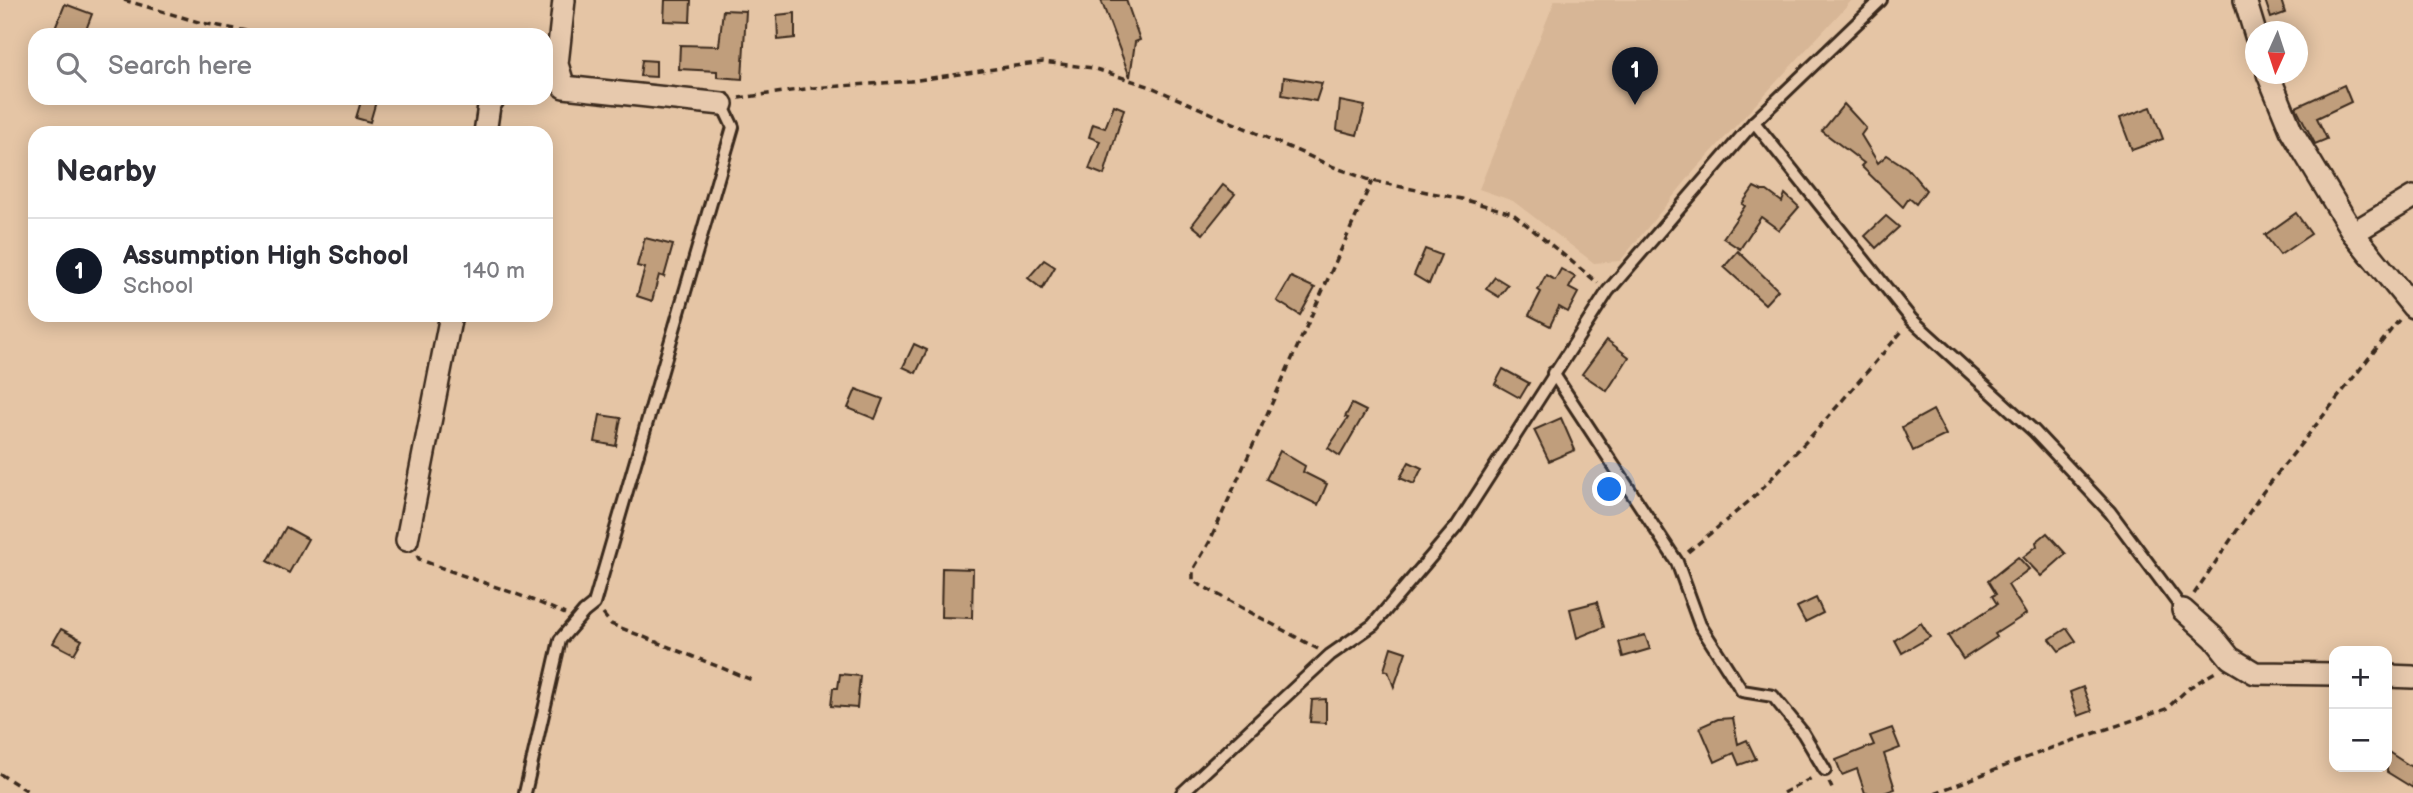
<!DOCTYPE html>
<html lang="en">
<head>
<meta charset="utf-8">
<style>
  body { margin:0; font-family:"Balsamiq Sans",sans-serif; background:#f2f2f3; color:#2b2b33 }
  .controls { position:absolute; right:21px; bottom:21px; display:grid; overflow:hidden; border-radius:14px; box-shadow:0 4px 18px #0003 }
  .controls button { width:63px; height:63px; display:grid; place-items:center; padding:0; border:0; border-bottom:2px solid #e1e1e2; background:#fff; color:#2b2b33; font:35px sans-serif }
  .compass { position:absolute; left:2245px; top:21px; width:63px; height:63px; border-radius:50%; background:#fff; box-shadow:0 4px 18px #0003; rotate:183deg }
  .you { position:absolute; left:1610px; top:490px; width:24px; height:24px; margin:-18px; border:5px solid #fff; border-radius:50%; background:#1a73e8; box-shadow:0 0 0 10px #1a73e833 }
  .badge { display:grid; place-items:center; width:46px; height:46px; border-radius:50%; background:#111827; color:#fff; font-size:23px; font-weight:700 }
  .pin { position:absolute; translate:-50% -58px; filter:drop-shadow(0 2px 4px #0008) }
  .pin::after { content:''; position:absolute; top:37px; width:24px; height:21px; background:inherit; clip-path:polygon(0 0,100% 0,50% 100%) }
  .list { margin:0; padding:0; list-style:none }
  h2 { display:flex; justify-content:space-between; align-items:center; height:91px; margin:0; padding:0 28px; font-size:30px }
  h2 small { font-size:23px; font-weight:400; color:#7c7c81 }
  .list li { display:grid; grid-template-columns:46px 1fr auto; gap:21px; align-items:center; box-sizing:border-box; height:105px; padding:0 28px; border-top:2px solid #e1e1e2 }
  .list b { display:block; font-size:26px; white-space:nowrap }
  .list p { margin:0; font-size:23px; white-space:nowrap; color:#7c7c81 }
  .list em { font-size:23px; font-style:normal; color:#7c7c81 }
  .icon { flex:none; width:38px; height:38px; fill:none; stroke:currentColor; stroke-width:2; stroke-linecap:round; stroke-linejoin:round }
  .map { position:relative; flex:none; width:2413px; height:793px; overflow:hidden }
  .search { position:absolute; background:#fff; box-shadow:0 4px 18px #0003; left:28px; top:28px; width:525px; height:77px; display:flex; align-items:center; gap:18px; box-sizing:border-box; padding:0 24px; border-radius:21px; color:#7c7c81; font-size:26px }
  .panel { position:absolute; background:#fff; box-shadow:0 4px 18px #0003; left:28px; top:126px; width:525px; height:196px; border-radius:21px }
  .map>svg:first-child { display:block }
</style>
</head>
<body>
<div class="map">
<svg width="2413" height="793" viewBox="0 0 2413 793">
  <rect width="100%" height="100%" fill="#e5c5a5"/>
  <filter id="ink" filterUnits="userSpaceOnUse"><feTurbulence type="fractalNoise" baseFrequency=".0143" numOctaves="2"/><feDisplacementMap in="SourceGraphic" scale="14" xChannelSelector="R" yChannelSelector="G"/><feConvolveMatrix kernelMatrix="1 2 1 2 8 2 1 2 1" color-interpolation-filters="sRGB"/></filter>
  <g filter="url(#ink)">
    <polygon fill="#d7b696" points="1555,0 1852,0 1695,170 1620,261 1594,263 1513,201 1479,189"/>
    <g fill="#c09e7b" stroke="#3b2a1e" stroke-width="2">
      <polygon points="665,0 691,0 690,22 664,21"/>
      <polygon points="1101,0 1126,0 1140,40 1135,42 1130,77"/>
      <polygon points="2265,0 2281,0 2285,13 2271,18"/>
      <polygon points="65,4 92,14 84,35 64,35 54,31"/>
      <polygon points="723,10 746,11 742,79 717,77 717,71 679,69 680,45 719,46"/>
      <polygon points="795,13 795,38 778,40 777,15"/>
      <polygon points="642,60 656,61 656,77 640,76"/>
      <polygon points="1284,77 1322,83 1316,101 1282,95"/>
      <polygon points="2344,85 2351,102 2317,118 2327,139 2315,144 2296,107"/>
      <polygon points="362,98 377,98 370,122 356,118"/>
      <polygon points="1340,101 1365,106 1357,135 1337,130"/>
      <polygon points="1844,104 1866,128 1861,135 1878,163 1887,155 1907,168 1926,190 1916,204 1909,198 1903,207 1861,166 1864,163 1822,131"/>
      <polygon points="1114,105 1124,109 1104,175 1089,169 1100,141 1089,137 1093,124 1105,128"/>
      <polygon points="2151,107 2163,139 2132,150 2120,118"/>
      <polygon points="1223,185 1235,194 1203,234 1192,225"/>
      <polygon points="1754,187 1762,191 1767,191 1782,202 1785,194 1799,207 1779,230 1761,217 1740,249 1723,238 1745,206 1742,204"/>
      <polygon points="2296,213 2311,234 2280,255 2265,235"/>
      <polygon points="1886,216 1899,227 1876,248 1865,236"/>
      <polygon points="645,238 673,245 664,277 659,275 652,301 637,296 645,268 637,266"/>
      <polygon points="1425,249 1441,255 1429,284 1414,275"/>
      <polygon points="1738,251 1778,290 1765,304 1724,267"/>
      <polygon points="1044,260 1055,267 1042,289 1028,278"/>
      <polygon points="1561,269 1575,277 1569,288 1578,293 1568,312 1559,307 1550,326 1529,315 1541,292 1538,290 1546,275 1555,280"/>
      <polygon points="1291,277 1315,288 1300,315 1277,301"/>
      <polygon points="1495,277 1508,285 1499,297 1486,289"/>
      <polygon points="1607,340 1629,357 1607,391 1582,374"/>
      <polygon points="914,344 927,350 916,373 903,367"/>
      <polygon points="1503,369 1529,383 1520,398 1495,384"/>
      <polygon points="856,389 883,399 875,419 848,408"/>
      <polygon points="1352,404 1366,411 1340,456 1328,448 1348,418 1345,417"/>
      <polygon points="1933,410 1946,435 1913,451 1902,427"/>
      <polygon points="600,415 621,418 616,446 595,442"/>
      <polygon points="1561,418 1575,450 1549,461 1534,430"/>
      <polygon points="1280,451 1305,466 1303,472 1327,484 1318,505 1266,479"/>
      <polygon points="1409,462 1422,468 1414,484 1400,478"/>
      <polygon points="286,527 308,539 289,573 267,561"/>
      <polygon points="2047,533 2066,554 2041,576 2023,557 2037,546 2036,542"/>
      <polygon points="2018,557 2029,569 2008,585 2026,614 1995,634 1997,637 1963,659 1948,636 1997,604 1992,596 1996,594 1988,581"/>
      <polygon points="942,568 973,569 972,618 941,617"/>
      <polygon points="1816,598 1823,613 1805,622 1797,607"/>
      <polygon points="1597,602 1604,627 1577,638 1570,609"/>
      <polygon points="1921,623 1930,637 1902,653 1895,640"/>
      <polygon points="2067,628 2076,641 2059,651 2050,639"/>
      <polygon points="61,629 82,640 74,654 53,643"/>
      <polygon points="1645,635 1650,649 1623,657 1619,642"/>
      <polygon points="1391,647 1406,652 1394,687 1388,671 1384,670"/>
      <polygon points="840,674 860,676 857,708 831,706 833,688 838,688"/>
      <polygon points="2083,687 2092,711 2078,716 2070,692"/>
      <polygon points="1326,699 1326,723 1310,722 1312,700"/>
      <polygon points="1733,718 1738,744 1747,740 1756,759 1739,765 1734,753 1715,762 1700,727 1718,719"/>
      <polygon points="1892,728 1900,748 1884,754 1895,789 1884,793 1865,793 1857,769 1842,775 1836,760 1874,745 1870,736"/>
      <polygon points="2387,751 2413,768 2413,788 2387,772"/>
    </g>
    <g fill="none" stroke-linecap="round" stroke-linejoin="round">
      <defs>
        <g id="lane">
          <polyline points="1754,122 1912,320 2034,431 2110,512 2183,610"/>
          <polyline points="1553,373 1677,562 1700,625 1742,691 1773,696 1803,733 1825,770"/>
          <polyline points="525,793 560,640 584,612 594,604 733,127 722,104"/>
          <polyline points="1182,793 1330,655 1373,625 1457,526 1608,291 1754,122 1881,0"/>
        </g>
        <g id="street">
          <polyline points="564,0 557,64 564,87 722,104"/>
          <polyline points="2245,0 2256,36"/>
          <polyline points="2268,74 2291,130 2353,233 2413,307"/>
          <polyline points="485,133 489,106 494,98"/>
          <polyline points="2353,233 2413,197"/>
          <polyline points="407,540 451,315"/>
          <polyline points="2183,610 2214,638 2230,658 2255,673 2334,674"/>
          <polyline points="2387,676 2413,677"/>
        </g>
      </defs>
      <use href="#lane" stroke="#3b2a1e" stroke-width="16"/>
      <use href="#street" stroke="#3b2a1e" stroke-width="26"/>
      <g stroke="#3b2a1e" stroke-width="3.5" stroke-dasharray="7 5" stroke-linecap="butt">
        <polyline points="124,0 202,23 270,35"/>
        <polyline points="739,98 813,88 911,81 1043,62 1093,68 1151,87 1334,167 1372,181 1462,199 1512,213 1598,283"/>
        <polyline points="1688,552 1753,498 1815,432 1904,329"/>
        <path d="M417,555L419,559C468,579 518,592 565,614"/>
        <polyline points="2194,594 2263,492 2399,320"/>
        <polyline points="603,614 611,624 752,680"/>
        <polyline points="1318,649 1193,581 1193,570 1209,543 1372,181"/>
        <polyline points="0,774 31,793"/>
        <polyline points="1829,782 1834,793"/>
        <polyline points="1783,793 1814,777"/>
        <polyline points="1935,793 2054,747 2166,709 2190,687 2217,671"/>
      </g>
      <use href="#lane" stroke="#e7c9ad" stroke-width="10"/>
      <use href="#street" stroke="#e7c9ad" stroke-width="21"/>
    </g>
  </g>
</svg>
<div class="controls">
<button>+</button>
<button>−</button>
</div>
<svg class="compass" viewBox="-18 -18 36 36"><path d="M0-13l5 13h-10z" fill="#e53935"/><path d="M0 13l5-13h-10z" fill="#7c7c81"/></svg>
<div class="you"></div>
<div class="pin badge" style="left:1635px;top:105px">1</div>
<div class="search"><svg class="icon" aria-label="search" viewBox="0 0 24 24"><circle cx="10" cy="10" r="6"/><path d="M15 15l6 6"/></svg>Search here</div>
<section class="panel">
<h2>Nearby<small></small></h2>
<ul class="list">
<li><span class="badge">1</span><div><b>Assumption High School</b><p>School</p></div><em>140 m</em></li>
</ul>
</section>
</div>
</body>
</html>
